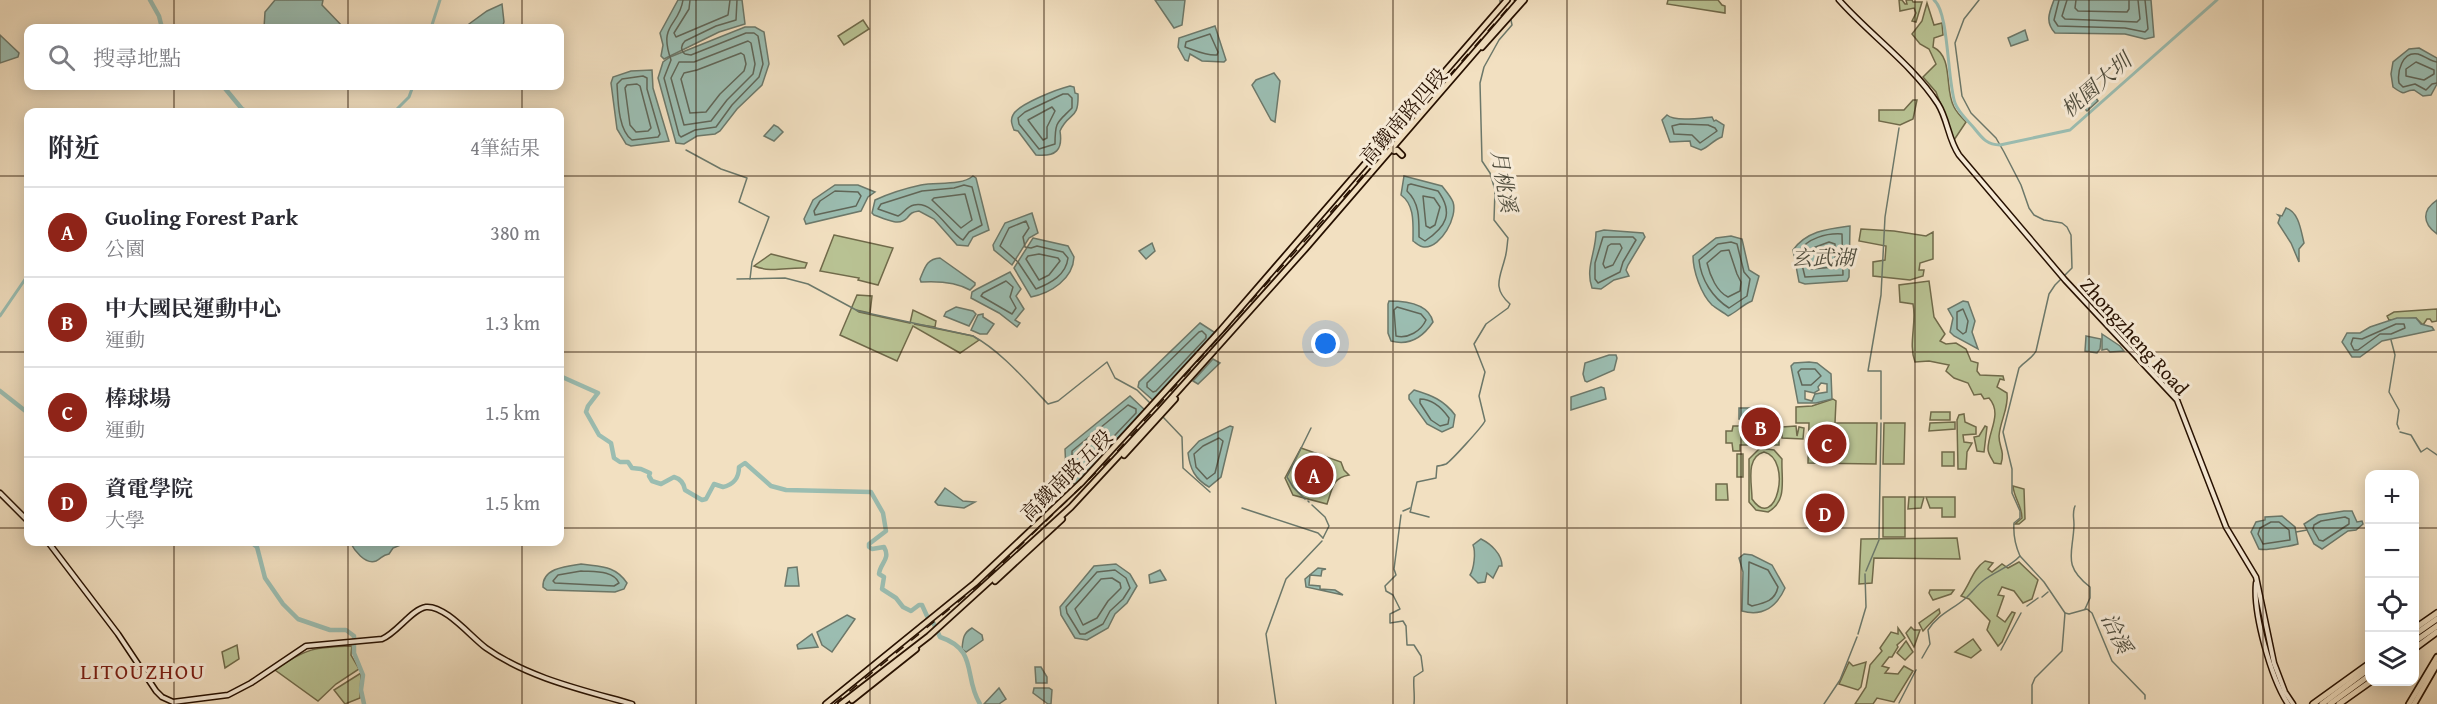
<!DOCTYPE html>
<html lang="zh-TW">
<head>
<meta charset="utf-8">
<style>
  body { margin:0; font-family:"Gentium Book Plus","Noto Serif TC",serif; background:#f2f2f3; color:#2b2b33 }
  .controls { position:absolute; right:18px; bottom:18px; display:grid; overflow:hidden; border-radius:12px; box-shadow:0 3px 15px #0003 }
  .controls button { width:54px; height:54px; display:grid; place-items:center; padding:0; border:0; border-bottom:2px solid #e1e1e2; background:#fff; color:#2b2b33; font:30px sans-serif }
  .you { position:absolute; left:1326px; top:344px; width:21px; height:21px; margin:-15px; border:4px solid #fff; border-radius:50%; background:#1a73e8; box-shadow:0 0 0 9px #1a73e833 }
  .badge { display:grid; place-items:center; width:39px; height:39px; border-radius:50%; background:#8f2418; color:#fff; font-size:20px; font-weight:700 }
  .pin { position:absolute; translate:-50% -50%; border:3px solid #fff; box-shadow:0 2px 6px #0006 }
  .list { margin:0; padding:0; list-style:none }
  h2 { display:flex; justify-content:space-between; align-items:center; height:78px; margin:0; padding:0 24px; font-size:26px }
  h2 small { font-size:20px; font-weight:400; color:#7c7c81 }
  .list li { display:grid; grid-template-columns:39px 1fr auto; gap:18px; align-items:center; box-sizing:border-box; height:90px; padding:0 24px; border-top:2px solid #e1e1e2 }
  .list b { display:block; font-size:22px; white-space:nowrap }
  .list p { margin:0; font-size:20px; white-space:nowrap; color:#7c7c81 }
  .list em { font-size:20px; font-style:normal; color:#7c7c81 }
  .icon { flex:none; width:33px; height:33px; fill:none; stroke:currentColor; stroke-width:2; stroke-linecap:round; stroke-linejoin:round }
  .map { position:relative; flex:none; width:2437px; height:704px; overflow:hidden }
  .search { position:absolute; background:#fff; box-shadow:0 3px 15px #0003; left:24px; top:24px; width:540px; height:66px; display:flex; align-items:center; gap:15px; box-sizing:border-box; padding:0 21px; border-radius:12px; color:#7c7c81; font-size:22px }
  .panel { position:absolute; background:#fff; box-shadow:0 3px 15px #0003; left:24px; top:108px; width:540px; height:438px; border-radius:12px }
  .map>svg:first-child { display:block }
</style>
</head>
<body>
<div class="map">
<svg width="2437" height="704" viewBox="0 0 2437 704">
  <rect width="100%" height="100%" fill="#f2e0c1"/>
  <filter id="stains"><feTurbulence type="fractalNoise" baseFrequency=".00333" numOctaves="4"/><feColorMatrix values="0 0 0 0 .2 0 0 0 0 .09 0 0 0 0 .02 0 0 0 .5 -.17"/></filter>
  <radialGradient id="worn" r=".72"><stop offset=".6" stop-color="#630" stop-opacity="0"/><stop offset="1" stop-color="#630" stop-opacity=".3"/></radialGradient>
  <g fill="#b9c394" stroke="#706a4a" stroke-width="1.5" fill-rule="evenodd">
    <polygon points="1668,0 1718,0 1722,5 1725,6 1725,13 1667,4"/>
    <polygon points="1899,0 1902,0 1905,4 1907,4 1906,0 1912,0 1913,2 1922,2 1916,22 1912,21 1916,13 1914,8 1900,11"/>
    <path d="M1927,3L1934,25L1942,23L1943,35L1934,38L1933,47C1954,57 1944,89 1954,107C1957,113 1962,118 1966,122L1954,140L1936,92L1923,77L1936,64L1929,49L1920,44L1912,34L1922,21Z"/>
    <polygon points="863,20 869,29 844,45 838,36"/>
    <polygon points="1913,100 1917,100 1913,119 1900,125 1879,121 1879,110 1904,110"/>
    <polygon points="1861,229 1894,231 1926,236 1933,232 1933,259 1920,263 1919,270 1924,270 1923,276 1910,280 1873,276 1873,262 1885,260 1886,246 1859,241"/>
    <polygon points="834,235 893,248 878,285 858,280 859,278 820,271"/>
    <path d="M771,254L807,263L805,268C787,267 771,273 754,266Z"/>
    <path d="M1929,281L1934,317L1945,334L1940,341L1946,344L1956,343L1966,349L1971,361L1978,363L1977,371L1980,375L2003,376L2004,380L2000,379L1997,387L2007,393C2009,408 2000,421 1999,436C1999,448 2005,450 2001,464L1994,463C1992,459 1988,454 1988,449C1988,431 2003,414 1989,398L1984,399L1981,394L1974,395L1968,383L1954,378L1946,371L1949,365L1929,361L1915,362C1908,344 1917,323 1913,304L1900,302L1899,285Z"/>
    <polygon points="857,295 872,296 870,313 856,310 859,312 910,323 913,310 936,321 935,327 914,324 973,336 979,340 960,353 913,326 897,361 840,335"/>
    <polygon points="2437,309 2437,321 2432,322 2430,319 2427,319 2423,325 2416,318 2389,320 2387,316 2394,312"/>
    <polygon points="1833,399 1836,401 1835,423 1877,423 1876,464 1808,463 1809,423 1796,423 1796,407 1812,406"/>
    <polygon points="1931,412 1950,412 1950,420 1930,420"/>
    <polygon points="1964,414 1965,422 1976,427 1976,434 1963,435 1964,442 1972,443 1967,452 1966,469 1958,469 1957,420 1959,415"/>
    <polygon points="1955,422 1955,429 1929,431 1930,423"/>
    <polygon points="1884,423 1905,423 1904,464 1883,464"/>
    <polygon points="1733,426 1740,426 1740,431 1779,431 1779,445 1740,445 1740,451 1733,451 1732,443 1726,443 1726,431 1732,431"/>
    <polygon points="1796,426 1797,436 1799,427 1804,428 1803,439 1782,438 1782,427"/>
    <polygon points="1985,426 1987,427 1984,452 1977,451 1974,437 1979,436"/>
    <path d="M1301,448L1341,462L1344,470L1349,475C1333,478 1333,486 1327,504L1293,495L1285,478Z"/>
    <path d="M1760,448L1774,450L1782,459C1781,479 1788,501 1768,512L1756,510L1749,502V459ZM1764,452C1793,459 1776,534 1752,499C1752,483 1745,457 1764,452Z"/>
    <rect x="1942" y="452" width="12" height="14"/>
    <rect x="1737" y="454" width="6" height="23"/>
    <polygon points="1716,484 1727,484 1728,500 1716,500"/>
    <path d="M2013,486L2024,489L2025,519L2019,524H2015L2022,518C2022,506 2014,498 2013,486Z"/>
    <rect x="1883" y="497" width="22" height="40"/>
    <polygon points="1909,497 1924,497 1921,508 1908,509"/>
    <polygon points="1926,497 1955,497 1955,517 1942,517 1942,508 1930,508"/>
    <polygon points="1957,538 1960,559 1874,558 1872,583 1859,584 1861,539"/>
    <path d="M1985,561L1993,563L1988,569L1992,572L2002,564L2008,568L2019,562L2038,580L2032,599L2023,603L2014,591L2002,587L1998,595L2004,596L1997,616L2005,622L2012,612L2015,613L2002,642L1998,646L1987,630L1990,621L1969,599L1961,596C1970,584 1973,569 1985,561Z"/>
    <polygon points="1930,590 1954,590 1951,594 1933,600 1929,593"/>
    <polygon points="1939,609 1940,613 1923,631 1919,623"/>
    <polygon points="1911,627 1914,630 1920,630 1914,647 1906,633"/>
    <polygon points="1898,628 1905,638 1897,645 1898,647 1892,657 1889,657 1882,666 1889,668 1885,673 1898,674 1904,666 1913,671 1894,702 1877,698 1873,704 1855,704 1866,687 1870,665 1882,651 1880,648 1891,632 1898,634"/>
    <polygon points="1973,639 1981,650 1971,658 1955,652"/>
    <polygon points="1906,641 1913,652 1905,660 1897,653"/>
    <polygon points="237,645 239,659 225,668 222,652"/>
    <path d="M352,646L351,655L359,669L336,684L318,701L275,670C306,648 315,647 352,646Z"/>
    <polygon points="1849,662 1853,666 1866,662 1861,687 1858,690 1839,684"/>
    <polygon points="361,673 360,698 345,704 334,690"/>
  </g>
  <g fill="#9bbdb1" stroke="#6c786a" stroke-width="1.5" fill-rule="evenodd">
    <polygon points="275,0 323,0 322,5 344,28 264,28 265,12"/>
    <polygon points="678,0 742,0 745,24 719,32 664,59 661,56 663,45 660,33"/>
    <polygon points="1155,0 1185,0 1182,25 1174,28"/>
    <path d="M2054,0H2151L2154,37L2145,39L2125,34L2055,33C2045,22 2049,13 2054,0Z"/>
    <polygon points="502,4 504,22 502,28 473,28 469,24 487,11"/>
    <polygon points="1215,26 1226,60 1224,62 1202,61 1190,54 1188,61 1185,60 1178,47 1179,38"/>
    <polygon points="745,27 755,27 764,32 769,64 762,85 737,109 720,131 715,134 697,136 684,144 676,143 658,78 663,62 670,57"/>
    <polygon points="2025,30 2028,40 2011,46 2008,38"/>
    <polygon points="0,35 19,53 18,57 0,63"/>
    <path d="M2419,48L2437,58V84L2431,95L2423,96L2414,90C2402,90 2408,98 2393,87L2391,74L2393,62L2409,49Z"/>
    <polygon points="652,70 653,88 669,141 631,146 626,144 617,129 611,83 613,77 631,71"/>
    <polygon points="1274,73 1280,81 1275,122 1271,120 1252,85 1256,80"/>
    <path d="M1070,86L1074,87L1075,93L1078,94C1079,121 1069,111 1060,131C1063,150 1056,157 1036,155L1018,131L1014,130C1012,125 1010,120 1013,115C1018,104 1058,89 1070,86Z"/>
    <polygon points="2094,95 2098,101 2087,111 2079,103"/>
    <path d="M1667,115C1675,122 1701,118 1712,117L1714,121L1716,120L1724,125L1722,137C1713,140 1709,147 1701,150L1691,146L1690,141L1670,142L1662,120Z"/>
    <polygon points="774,125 778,127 783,132 774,141 764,136"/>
    <path d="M973,176L976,178L989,230L973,237L968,246L957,245L934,219L919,211C912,212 911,213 907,218C899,227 883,218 874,215L872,213L875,200C888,194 907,188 921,185C937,182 961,186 973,176Z"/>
    <path d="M1404,176L1442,186C1446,191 1451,197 1453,202C1458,217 1441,247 1425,247C1421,248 1416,243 1413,241C1413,224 1415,205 1401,195Z"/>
    <polygon points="835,185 858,185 875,192 868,197 861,211 806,224 804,219 813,200"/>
    <path d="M2437,200V234C2422,223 2422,210 2437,200Z"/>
    <path d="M2286,208C2299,212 2301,231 2304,243L2299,249V262L2291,243L2278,223L2280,217L2278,215L2282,216Z"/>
    <polygon points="1032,213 1038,233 1029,238 1012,265 994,250 993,245 1005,223"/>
    <path d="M1850,226L1849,277L1847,281L1805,284L1799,282L1793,250C1807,231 1827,229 1850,226Z"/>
    <path d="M1604,230L1643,233L1645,237L1628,265L1626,270L1629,276L1614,280L1601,289L1592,288C1585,268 1596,252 1596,232Z"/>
    <path d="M1731,236L1742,239L1749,270L1759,276L1752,301C1742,305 1737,312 1728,316C1723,312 1717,309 1712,305C1701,294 1693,271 1693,256L1716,238Z"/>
    <path d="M1033,238L1068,246L1074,257C1073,279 1051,293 1031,297L1014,268Z"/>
    <polygon points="1152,243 1155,251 1146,259 1139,251"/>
    <path d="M940,258L975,283V285L970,290C956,282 937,281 921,282L920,279C925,268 926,259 940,258Z"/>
    <polygon points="1010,272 1021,289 1016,296 1024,309 1015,320 1020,323 1017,327 999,313 971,298 972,292 977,289"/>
    <path d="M1389,301C1405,301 1429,304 1433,322C1423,337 1409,346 1391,341L1388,333V304Z"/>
    <polygon points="1963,301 1968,302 1975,321 1972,332 1978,349 1954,336 1950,332 1953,318 1948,309"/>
    <polygon points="956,307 973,311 976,314 969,326 944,316 946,312"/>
    <polygon points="983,314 983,317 994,324 987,334 980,334 971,330 978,315"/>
    <polygon points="2397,318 2416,318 2421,324 2432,327 2434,330 2382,341 2360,357 2352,357 2342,342 2347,333 2360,333 2370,327"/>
    <polygon points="1200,323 1217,334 1155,402 1138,387 1139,382"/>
    <polygon points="2102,334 2120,346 2124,351 2110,352 2107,349 2102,350"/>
    <polygon points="2086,336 2101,339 2100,349 2097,353 2085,351"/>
    <polygon points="1609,355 1616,355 1617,358 1614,370 1587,382 1585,381 1583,374 1585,363"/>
    <polygon points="1213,359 1220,363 1198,384 1193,381"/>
    <path d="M1809,362L1817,363L1831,374L1832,399L1816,403H1798L1791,366L1794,363ZM1821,383L1827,384V392L1815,394L1812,401L1805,399V391L1814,393L1819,390L1818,387Z"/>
    <polygon points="1601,387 1604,388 1606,399 1571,410 1571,397"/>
    <path d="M1414,390C1431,395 1444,400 1455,415L1453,427L1442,432L1427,424L1409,399V395Z"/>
    <polygon points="1130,396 1146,411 1075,485 1066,471 1065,449"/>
    <rect x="1739" y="408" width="25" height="11"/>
    <path d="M1230,426L1233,427L1232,431L1221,477L1209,487C1195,479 1190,469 1188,453L1199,441Z"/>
    <polygon points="945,488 963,501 975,502 964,508 938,505 935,502"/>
    <polygon points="2344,511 2352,511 2357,522 2362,521 2363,524 2356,530 2348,531 2322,549 2314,544 2304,524 2318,515"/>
    <path d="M2282,516L2295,527L2298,544C2291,546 2266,551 2259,549L2251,532L2256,522L2265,520V517Z"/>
    <path d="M1481,539C1491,544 1502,554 1502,566H1499L1493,578L1487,573L1485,582L1478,583L1470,575C1474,569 1476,552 1473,545Z"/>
    <path d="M350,542H408L393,548L389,554C382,555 382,558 376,561C365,565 354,550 350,542Z"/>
    <path d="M1744,554L1752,555L1772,565L1785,588C1777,606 1763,617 1742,611L1743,572L1739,558Z"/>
    <path d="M581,564C600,567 615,565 627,583L624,589L615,592L547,590L543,587C542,568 567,566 581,564Z"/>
    <polygon points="1116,564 1130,574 1137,586 1127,603 1115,614 1108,628 1087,640 1075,638 1061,615 1060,607 1094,566"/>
    <polygon points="797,567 799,586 785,586 788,568"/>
    <polygon points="1318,568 1326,569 1322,570 1321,576 1310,575 1309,585 1320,586 1320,589 1335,590 1343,595 1306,587 1305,579"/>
    <polygon points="1160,570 1166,580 1150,583 1149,575"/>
    <polygon points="847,615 855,619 832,652 822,645 817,632"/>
    <path d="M972,628L982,635L983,640L966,652L962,649C963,639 963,633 972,628Z"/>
    <polygon points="812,634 818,647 798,649 797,645"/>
    <polygon points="1035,667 1041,667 1047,677 1047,683 1036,683"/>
    <polygon points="999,688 1006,699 999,704 984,704"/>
    <polygon points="1034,688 1049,688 1052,690 1051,704 1048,704 1033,693"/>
  </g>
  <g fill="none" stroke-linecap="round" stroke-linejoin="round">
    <g stroke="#606658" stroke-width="1.5">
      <path d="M683,0C679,27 658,23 671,60L664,78L679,135L681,137L695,130L716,127L732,105L759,77L763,64L758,36L754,33H746L691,55L685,54C680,50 681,45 685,41L716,26L736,20L737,0"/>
      <polyline points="690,0 689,9 674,33 676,37 728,15 730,0"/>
      <polyline points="2059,0 2054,20 2058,26 2125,28 2145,32 2148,29 2145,0"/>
      <polyline points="2067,0 2062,16 2065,19 2137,22 2140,19 2138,0"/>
      <polyline points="2076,0 2075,8 2078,11 2127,12 2129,9 2129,0"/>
      <path d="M1210,34L1218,52L1217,55C1205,56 1195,50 1185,47L1186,42Z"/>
      <polygon points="748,41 751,43 755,64 753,74 727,100 711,121 684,125 671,78 679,62 694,62"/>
      <polygon points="741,53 744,55 746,64 744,71 720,94 706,112 690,113 681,79 684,73 697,70"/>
      <polygon points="2416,62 2434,70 2434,74 2424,80 2406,76 2406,69"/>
      <path d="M2437,62C2430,61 2425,56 2418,54C2402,51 2397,72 2399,83L2403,87L2415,84L2426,90L2432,84L2437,83"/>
      <path d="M643,76L647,78V89L660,134L658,137L632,140C618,130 618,100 617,84L622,79Z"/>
      <polygon points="637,84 640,86 651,128 648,131 636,132 630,125 625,88 627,85"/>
      <path d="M1063,94H1068L1072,98V108C1057,123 1055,121 1055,144L1039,149L1019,124L1018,118L1025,112Z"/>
      <polygon points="1052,107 1055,111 1047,127 1047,138 1043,140 1028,120"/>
      <polygon points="1680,124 1708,125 1715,128 1717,131 1700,143 1692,135 1674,134 1672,126"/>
      <path d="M1411,184L1438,191C1454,213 1446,227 1425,241L1419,237C1419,220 1420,203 1407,191L1408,185Z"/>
      <path d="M964,185L972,187L982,225L969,232L963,240C949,233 934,200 914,205C906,207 904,213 898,216L878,209L881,204L922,191L954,188Z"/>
      <polygon points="835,191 858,192 861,196 856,206 815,215 814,211 820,201"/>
      <polygon points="965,194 972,220 961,228 932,200 934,198"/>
      <polygon points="1423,196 1434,198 1440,207 1435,225 1430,228 1426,226"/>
      <path d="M1026,221L1029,228L1023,237L1025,247L1031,248L1037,246L1063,252L1068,258C1066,275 1051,283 1036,289L1018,262L1000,246L1009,228Z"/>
      <path d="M1842,234L1843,275L1805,277L1799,252C1807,238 1827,233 1842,234Z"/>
      <polygon points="1603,237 1633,237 1636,240 1623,262 1620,272 1598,283 1595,279 1595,263"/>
      <path d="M1731,242L1737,244L1744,272L1750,279L1747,296L1729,308C1713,298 1701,280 1699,260L1718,244Z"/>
      <polygon points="1829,242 1835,244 1835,267 1811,269 1808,252 1813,248"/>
      <polygon points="1611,244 1620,244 1622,248 1613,265 1605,268 1603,264 1608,246"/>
      <path d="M1729,250L1737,274L1741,282L1740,291L1728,297C1717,292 1710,276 1707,263L1721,251Z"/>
      <polygon points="1039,254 1058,258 1060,261 1049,275 1039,280 1026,259 1028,256"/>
      <polygon points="1006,281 1013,287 1010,297 1016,308 1012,314 981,296 983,293"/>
      <path d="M1397,307L1421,314L1426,320C1421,331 1408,339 1396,336L1394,310Z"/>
      <polygon points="1963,309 1968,321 1966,332 1963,334 1957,329 1957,312"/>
      <polygon points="2396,324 2404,324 2405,328 2391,334 2380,334 2358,350 2354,350 2351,344 2353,338 2362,339"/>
      <polygon points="1202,331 1206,335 1206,338 1156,391 1153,392 1147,387 1147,383 1199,332"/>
      <polygon points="1801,369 1815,369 1821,376 1811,385 1802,385 1798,372"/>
      <path d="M1420,399C1432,399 1442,408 1449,418L1448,424L1440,426L1431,420L1420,403Z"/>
      <polygon points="1128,405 1136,409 1136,413 1079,473 1074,473 1072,469 1072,451"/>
      <polygon points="1219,438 1223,441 1215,473 1207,479 1196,467 1194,454 1203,446"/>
      <polygon points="2345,517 2349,519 2349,524 2323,541 2319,540 2313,529 2314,525 2321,521"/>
      <polygon points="2279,522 2289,530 2290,540 2263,544 2258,534 2260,528 2271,522"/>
      <path d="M1749,562L1768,570L1778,587C1775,601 1765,603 1752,606L1748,604Z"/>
      <polygon points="1115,570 1126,578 1130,588 1123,599 1110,611 1103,624 1085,634 1080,634 1067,613 1066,607 1097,572"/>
      <path d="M581,571C594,572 613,570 619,583L614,586L555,583L553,581L558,575Z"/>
      <polygon points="1112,578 1120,583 1121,588 1108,601 1097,618 1083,625 1075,609 1101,579"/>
    </g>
    <g stroke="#6c786a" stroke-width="1.5">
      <polyline points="1500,2 1500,0"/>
      <polyline points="686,150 721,169 747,178 739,202 769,217 752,262 750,279"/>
      <path d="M737,279L785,278L808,284L858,311L973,336C1002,352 1025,380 1048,404L1058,401L1107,362L1115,378L1137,390L1151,404"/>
      <polyline points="2391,340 2395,355 2389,392 2399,410 2397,424 2399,429"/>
      <polyline points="1163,417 1182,437 1183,468 1210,492"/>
      <polyline points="1881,419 1881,371 1868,371 1881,295 1885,217 1899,128"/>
      <polyline points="2400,432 2411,435 2421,452 2427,448 2437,455"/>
      <polyline points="1305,499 1293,487 1287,477 1311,428"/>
      <polyline points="1308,501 1309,502"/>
      <polyline points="1312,505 1325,517 1329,526 1323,538"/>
      <path d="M2075,506C2072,513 2074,517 2074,525C2073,554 2062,565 2090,587V598L2085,609"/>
      <polyline points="1242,508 1318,533 1323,538"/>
      <path d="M1411,508L1417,482L1436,478L1437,466C1440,466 1443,465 1446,464C1451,461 1482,427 1485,421L1479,396L1485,372L1474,344L1486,324L1508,308L1510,304C1492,288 1500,278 1505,258C1507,252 1507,245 1508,238L1494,220L1495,190L1490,173L1482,161L1480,83L1484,67L1499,40L1512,25L1511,20"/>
      <polyline points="1411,509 1410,512 1429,517"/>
      <polyline points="1403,511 1410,508"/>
      <path d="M1401,515L1394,569L1396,575L1385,586L1386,591L1393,595L1400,609L1390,614V623L1403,621L1406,626L1407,645H1414L1421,656L1423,671L1414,677C1413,686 1415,694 1414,704"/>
      <polyline points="2296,532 2307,530"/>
      <polyline points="1879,538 1881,423"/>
      <polyline points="2020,556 2044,582 2065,613 2069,614 2087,609 2092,613 2112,661 2145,695 2145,699"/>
      <polyline points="1866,571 1879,540"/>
      <polyline points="2042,597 2048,592"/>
      <polyline points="2027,606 2038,598"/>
      <polyline points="1858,634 1866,607 1865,574"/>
      <polyline points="2001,650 2021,613"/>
      <path d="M1922,658L1930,644L1928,630C1938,614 1954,609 1967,597C1973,591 1978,584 1984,580C1996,571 2010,567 2020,556C2015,545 2013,536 2014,523L2020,518V511L2012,493V469L2003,432L2019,368C2025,361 2032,359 2036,351L2049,294L2055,285L2072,268L2071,235L2067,227L2062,223L2044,220L2034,215L2029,208L2021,185L2004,152L1996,138L1971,113L1962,96L1955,43L1964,19L1979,0"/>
      <polyline points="1899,703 1916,670"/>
      <polyline points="1276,704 1266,634 1286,579 1322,541"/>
      <polyline points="1824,704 1840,680 1857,637"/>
      <polyline points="2032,704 2032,685 2035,678 2062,651 2065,613"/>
    </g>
    <g stroke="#9bbdb1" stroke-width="3">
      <path d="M1934,0C1949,12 1947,79 1955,103C1958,112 1968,121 1974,128C1982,138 1987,145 2000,145L2070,130L2217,0"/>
      <polyline points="431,28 440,0"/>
      <polyline points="394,112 409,97 413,86"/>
      <polyline points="0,316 28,275"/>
    </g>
    <g stroke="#9bbdb1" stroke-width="4.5">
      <polyline points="150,0 159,16 162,28"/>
      <polyline points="223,86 242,109 248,112"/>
      <path d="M560,376L598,393L588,406L586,412L599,435L611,443L614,458L620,462H628L632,468L641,469L650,473L649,476L652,481L661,484L674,477C681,479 684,483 685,490L702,500L706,499L714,484L723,487C733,485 739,478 739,467L745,463L771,486L786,490L871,492L883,513L886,531L869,544V547L872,549L884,547C891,559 880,563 879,574L884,577L882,589L896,598L903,607L911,611L919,605H922L927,616L931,618L940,637C979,650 963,677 980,704"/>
      <polyline points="0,391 28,413"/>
      <polyline points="251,542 257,547 265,578 283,604 298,619 330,630 346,630 354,636 354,653 363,675 361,690 364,704"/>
    </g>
    <defs>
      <g id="secondary">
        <path d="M1839,0C1870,35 1912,64 1938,104C1948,120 1948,139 1959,155L2065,280L2177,400L2226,527L2256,577L2274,663L2285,692L2293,704"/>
        <polyline points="0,493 28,521"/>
        <path d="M48,542L118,634L156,691L162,697L173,702L228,695L251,683L306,646L382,639C397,633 412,609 426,607C445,605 471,637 486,648C528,678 583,690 632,704"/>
        <path d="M2256,583C2253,614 2271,678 2288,704"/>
      </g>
      <g id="primary">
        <polyline points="1482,47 1524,0"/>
        <polyline points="1411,99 1420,100"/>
        <polyline points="1394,151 1397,150 1402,155"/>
        <polyline points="1124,455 1175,399"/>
        <polyline points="995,581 1062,519"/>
        <polyline points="852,700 916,649"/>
        <polyline points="826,704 975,583 1082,482 1221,330 1507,0"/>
        <polyline points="841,704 929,636 1071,507 1160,411 1305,249 1520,0"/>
        <polyline points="2409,704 2437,657"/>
        <polyline points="2414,704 2437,664"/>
      </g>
      <g id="motorway">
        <polyline points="2414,629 2437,613"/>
        <polyline points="2414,635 2437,619"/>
        <polyline points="2414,642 2437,626"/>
        <polyline points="2414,649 2437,632"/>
        <polyline points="2313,704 2370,663"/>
        <polyline points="2322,704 2370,668"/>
        <polyline points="2330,704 2370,675"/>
        <polyline points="2339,704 2370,682"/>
      </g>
    </defs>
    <use href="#secondary" stroke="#261000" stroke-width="7"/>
    <use href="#primary" stroke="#261000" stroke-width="8"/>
    <use href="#motorway" stroke="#261000" stroke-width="8"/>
    <use href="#secondary" stroke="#f7ebd7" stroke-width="4"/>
    <use href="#primary" stroke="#f2e0c1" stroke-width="4.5"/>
    <use href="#motorway" stroke="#f2e0c1" stroke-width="5"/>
    <polyline stroke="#261000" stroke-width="1.5" stroke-dasharray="10 10" stroke-linecap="butt" points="834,704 986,579 1113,456 1344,197 1515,0"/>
  </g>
  <path fill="none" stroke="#261000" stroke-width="1.5" stroke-opacity="0.55" d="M174,0V28M348,0V28M522,0V28M696,0V704M870,0V704M1044,0V704M1218,0V704M1393,0V704M1567,0V704M1741,0V704M1915,0V704M2089,0V704M2263,0V704M174,86V112M348,86V112M522,86V112M0,176H28M560,176H2437M0,352H28M560,352H2437M0,528H28M560,528H2370M2414,528H2437M174,542V704M348,542V704M522,542V704"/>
  <g text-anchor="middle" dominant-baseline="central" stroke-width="6" stroke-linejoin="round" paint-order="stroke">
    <g font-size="20" fill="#261000" stroke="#f7ebd7">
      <text transform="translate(1403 116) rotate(-49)">高鐵南路四段</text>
      <text transform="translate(2135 336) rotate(48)">Zhongzheng Road</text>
      <text transform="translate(1066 475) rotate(-45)">高鐵南路五段</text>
    </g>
    <g font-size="21" font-style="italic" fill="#4f4d3e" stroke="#f7ebd7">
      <text transform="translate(2096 85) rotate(-41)">桃園大圳</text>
      <text transform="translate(1504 181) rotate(80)">月桃溪</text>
      <text x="1823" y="257">玄武湖</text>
      <text transform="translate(2117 633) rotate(64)">洽溪</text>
    </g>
    <g font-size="22" letter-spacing="1.5" fill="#7a1f14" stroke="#f7ebd7">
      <text x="143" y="671">LITOUZHOU</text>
    </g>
  </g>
  <rect width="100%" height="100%" filter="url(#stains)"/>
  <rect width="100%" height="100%" fill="url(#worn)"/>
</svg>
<div class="controls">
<button>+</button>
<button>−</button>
<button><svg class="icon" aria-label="locate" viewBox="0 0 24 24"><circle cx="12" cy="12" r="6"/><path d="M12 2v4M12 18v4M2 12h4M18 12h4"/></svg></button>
<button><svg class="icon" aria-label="layers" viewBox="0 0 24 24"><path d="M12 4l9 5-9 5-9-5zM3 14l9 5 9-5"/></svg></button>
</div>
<div class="you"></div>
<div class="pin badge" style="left:1314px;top:475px">A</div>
<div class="pin badge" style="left:1761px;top:427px">B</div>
<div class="pin badge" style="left:1827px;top:444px">C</div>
<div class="pin badge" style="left:1825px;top:513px">D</div>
<div class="search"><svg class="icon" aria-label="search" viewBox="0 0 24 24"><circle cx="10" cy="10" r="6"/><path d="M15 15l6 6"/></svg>搜尋地點</div>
<section class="panel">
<h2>附近<small>4筆結果</small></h2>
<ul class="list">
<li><span class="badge">A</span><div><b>Guoling Forest Park</b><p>公園</p></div><em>380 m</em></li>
<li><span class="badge">B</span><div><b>中大國民運動中心</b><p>運動</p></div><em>1.3 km</em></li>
<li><span class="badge">C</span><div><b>棒球場</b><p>運動</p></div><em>1.5 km</em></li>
<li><span class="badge">D</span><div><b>資電學院</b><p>大學</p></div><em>1.5 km</em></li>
</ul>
</section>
</div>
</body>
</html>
